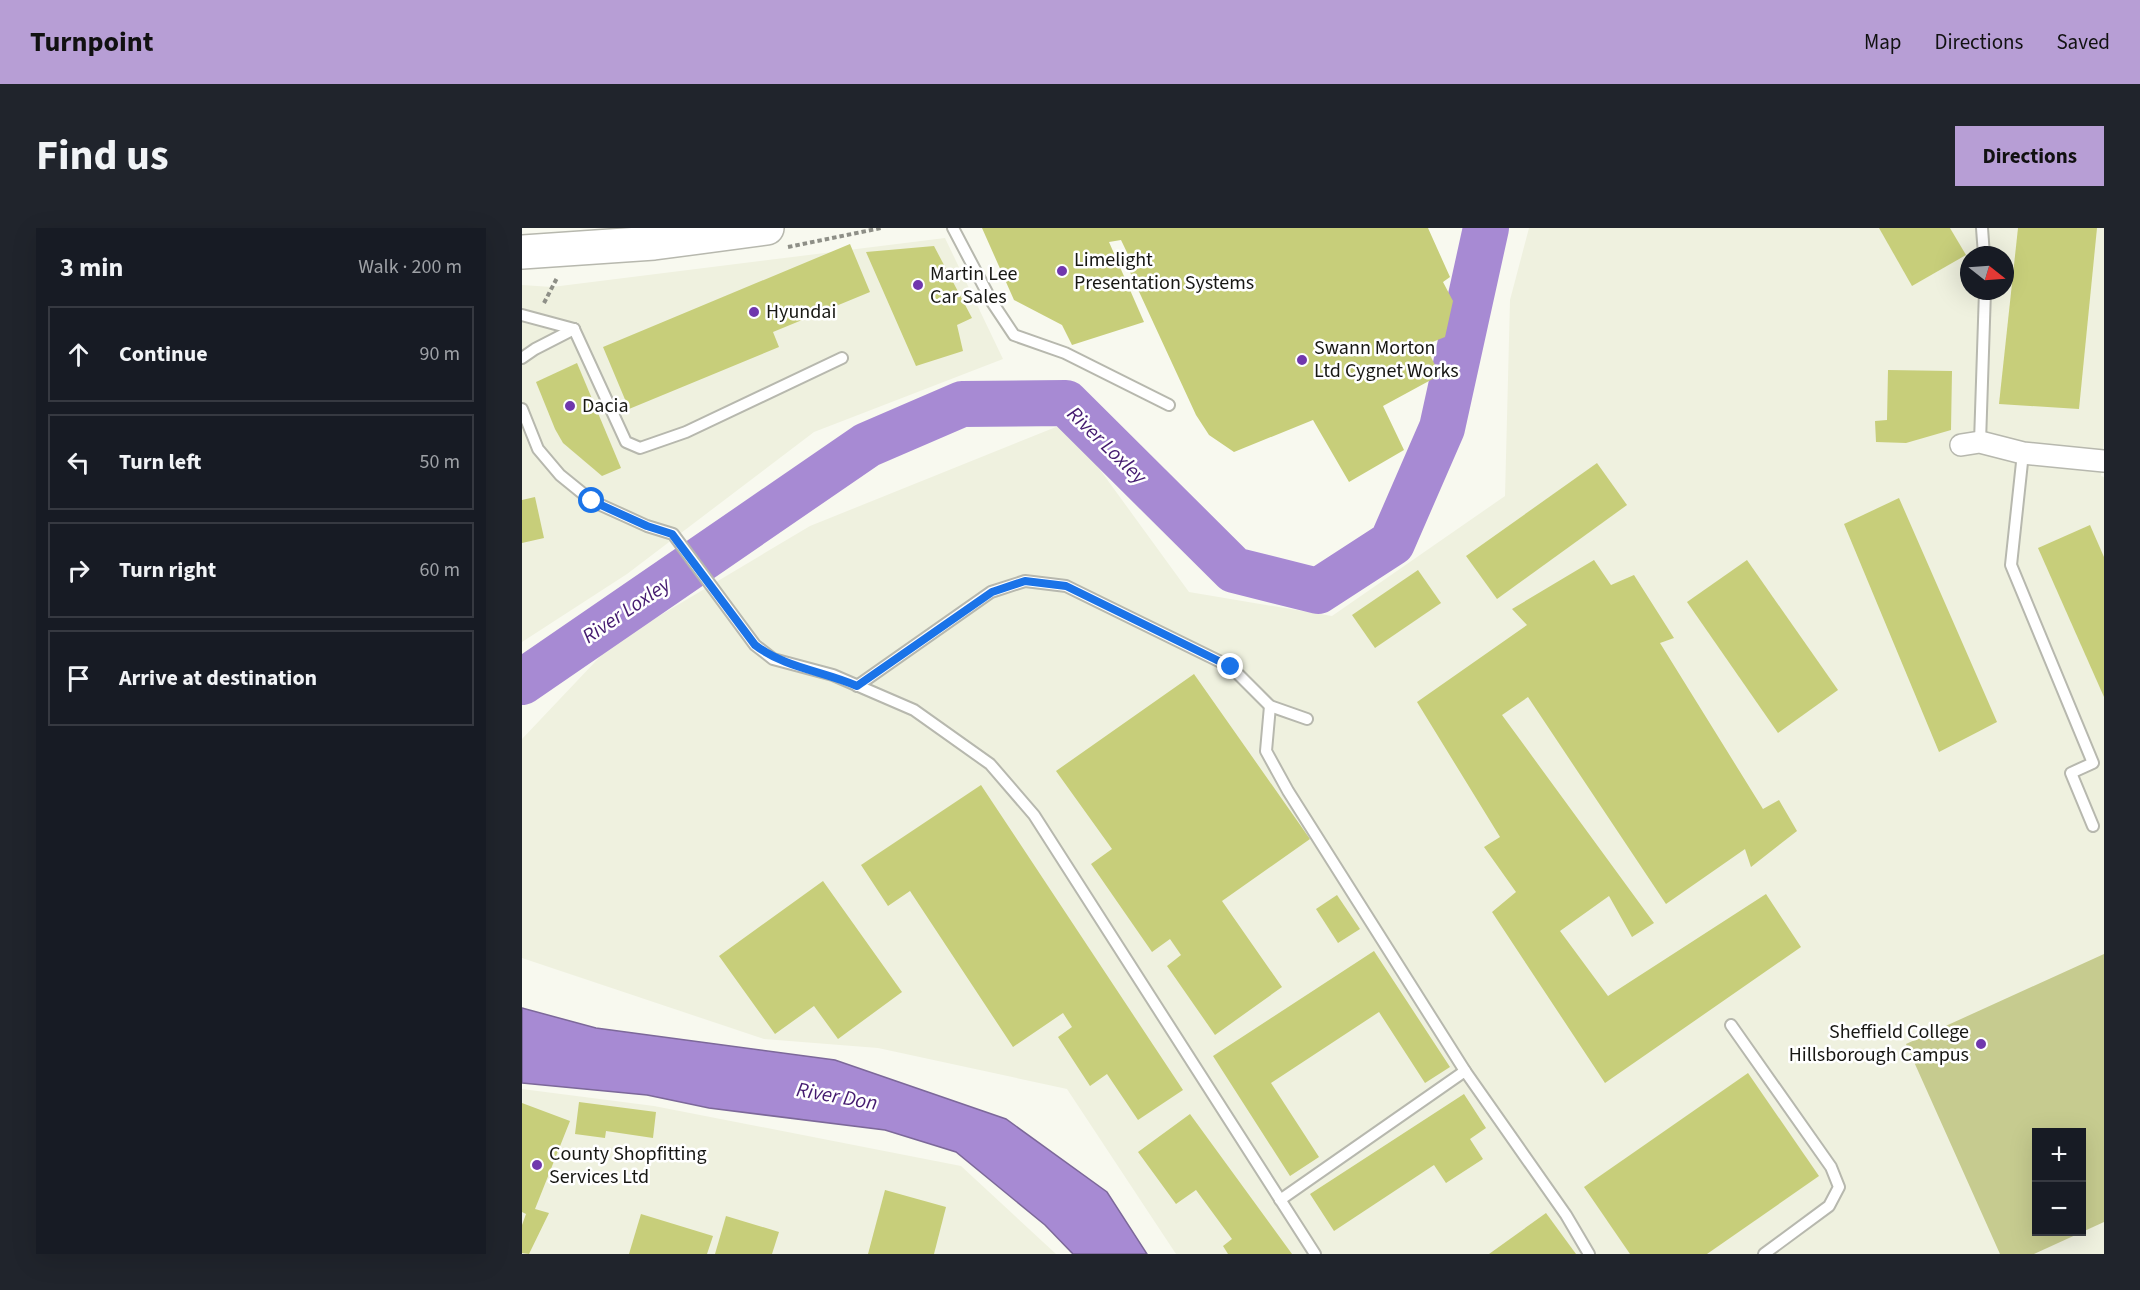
<!DOCTYPE html>
<html lang="en">
<head>
<meta charset="utf-8">
<style>
  body { margin:0; font-family:"Source Sans 3",sans-serif; background:#20242c; color:#f1f3f6 }
  .controls { position:absolute; right:18px; bottom:18px; display:grid; overflow:hidden; border-radius:0px; box-shadow:0 6px 24px #0002 }
  .controls button { width:54px; height:54px; display:grid; place-items:center; padding:0; border:0; border-bottom:2px solid #363941; background:#171b24; color:#f1f3f6; font:30px sans-serif }
  .compass { position:absolute; left:1438px; top:18px; width:54px; height:54px; border-radius:50%; background:#171b24; box-shadow:0 6px 24px #0002; rotate:107deg }
  .stop { position:absolute; width:18px; height:18px; margin:-14px; border:4px solid #1a73e8; border-radius:50%; background:#fff }
  .stop.end { background:#1a73e8; border-color:#fff; box-shadow:0 2px 6px #0008 }
  .list { margin:0; padding:0; list-style:none }
  h2 { display:flex; justify-content:space-between; align-items:center; height:78px; margin:0; padding:0 24px; font-size:26px }
  h2 small { font-size:20px; font-weight:400; color:#9ea1a6 }
  .list li { display:grid; grid-template-columns:39px 1fr auto; gap:18px; align-items:center; box-sizing:border-box; height:96px; margin:0 12px 12px; padding:0 12px; border:2px solid #363941; border-radius:0px }
  .list b { display:block; font-size:22px; white-space:nowrap }
  .list em { font-size:20px; font-style:normal; color:#9ea1a6 }
  .icon { flex:none; width:33px; height:33px; fill:none; stroke:currentColor; stroke-width:2; stroke-linecap:round; stroke-linejoin:round }
  .map { position:relative; flex:none; width:1582px; height:1026px; overflow:hidden; border-radius:0px }
  header { display:flex; align-items:center; gap:36px; box-sizing:border-box; height:84px; padding:0 30px; background:#b79ed5; color:#111 }
  header strong { font-size:28px }
  nav { display:flex; gap:33px; margin-inline-start:auto; font-size:21px }
  .intro { display:flex; align-items:center; justify-content:space-between; box-sizing:border-box; height:144px; padding:0 36px }
  h1 { margin:0; font-size:42px }
  .button { padding:15px 27px; border-radius:0px; background:#b79ed5; color:#111; font-size:21px; font-weight:700 }
  main { display:flex; gap:36px; padding:0 36px }
  aside { flex:1; background:#171b24; border-radius:0px; box-shadow:0 6px 24px #0002 }
  .map>svg:first-child { display:block }
</style>
</head>
<body>
<header>
<strong>Turnpoint</strong>
<nav><a>Map</a><a>Directions</a><a>Saved</a></nav>
</header>
<div class="intro"><h1>Find us</h1><a class="button">Directions</a></div>
<main>
<aside>
<h2>3 min<small>Walk · 200 m</small></h2>
<ul class="list">
<li><svg class="icon" aria-label="ahead" viewBox="0 0 24 24"><path d="M12 20V5M6 11l6-6 6 6"/></svg><div><b>Continue</b></div><em>90 m</em></li>
<li><svg class="icon" aria-label="left" viewBox="0 0 24 24"><path d="M17 20v-9H6M10 6l-5 5 5 5"/></svg><div><b>Turn left</b></div><em>50 m</em></li>
<li><svg class="icon" aria-label="right" viewBox="0 0 24 24"><path d="M7 20v-9h11M14 6l5 5-5 5"/></svg><div><b>Turn right</b></div><em>60 m</em></li>
<li><svg class="icon" aria-label="arrive" viewBox="0 0 24 24"><path d="M6 21V4h12l-3 4 3 4H6"/></svg><div><b>Arrive at destination</b></div></li>
</ul>
</aside>
<div class="map">
<svg width="1582" height="1026" viewBox="0 0 1582 1026">
  <rect width="100%" height="100%" fill="#f8f9ef"/>
  <g fill="#eff1df" fill-rule="evenodd">
    <path d="M1007,0H1582V209L1579,248L1582,249V1026H654L545,861L356,820L242,811L0,730V511L90,416L288,298L544,195L667,364L810,388L983,268L988,72ZM1447,27H1483V63H1447ZM1514,904H1560V1004H1514Z"/>
    <polygon points="423,10 481,131 292,204 105,346 0,414 0,57 30,59"/>
    <polygon points="0,861 132,878 439,938 534,1026 0,1026"/>
  </g>
  <path fill="#c6cb8f" fill-rule="evenodd" d="M1582,726V994L1512,1026H1478L1384,816ZM1514,904H1560V1004H1514Z"/>
  <polygon fill="#a78ad3" stroke="#7c6899" stroke-width="1.5" points="0,780 74,800 313,832 484,891 585,964 625,1026 551,1026 523,997 434,924 363,902 187,880 125,867 0,855"/>
  <g fill="none" stroke-linecap="round" stroke-linejoin="round">
    <polyline stroke="#a78ad3" stroke-width="46" points="0,454 345,217 440,176 544,175 712,342 796,363 870,315 920,200 964,0"/>
  </g>
  <g fill="#c7ce7a">
    <polygon points="460,0 906,0 928,49 921,54 931,73 923,109 903,117 918,147 861,178 882,222 827,254 791,192 712,224 687,207 674,187 607,42 613,41 599,12 587,14 622,94 550,117 540,97 492,72"/>
    <polygon points="1357,0 1428,0 1444,27 1390,58"/>
    <polygon points="1496,0 1575,0 1557,181 1477,176"/>
    <polygon points="328,16 348,64 251,104 257,119 107,181 81,119"/>
    <polygon points="412,18 450,90 435,97 441,123 394,138 344,24"/>
    <polygon points="55,135 99,240 80,248 41,215 33,201 14,154"/>
    <polygon points="1366,142 1430,143 1429,202 1384,215 1354,214 1353,193 1365,192"/>
    <polygon points="1075,235 1105,277 975,371 944,328"/>
    <polygon points="13,269 22,310 0,315 0,272"/>
    <polygon points="1377,270 1475,494 1417,524 1322,296"/>
    <polygon points="1568,297 1582,329 1582,469 1516,320"/>
    <polygon points="1072,332 1089,357 1112,347 1152,410 1138,415 1241,581 1257,572 1275,603 1229,639 1223,621 1144,676 1006,469 980,487 1132,695 1110,709 1087,668 1038,703 1086,768 1244,666 1279,719 1083,855 970,684 994,664 962,619 978,609 895,474 1005,397 990,381"/>
    <polygon points="1225,332 1316,462 1256,505 1165,374"/>
    <polygon points="896,342 919,375 853,420 830,387"/>
    <polygon points="672,446 788,611 700,673 760,759 693,807 645,738 659,727 648,711 630,724 569,636 590,621 534,543"/>
    <polygon points="459,557 661,862 616,892 585,846 568,858 536,809 550,799 541,785 491,819 388,663 366,678 339,637"/>
    <polygon points="301,653 380,764 316,811 292,778 253,806 197,728"/>
    <polygon points="815,667 838,701 816,715 794,681"/>
    <polygon points="852,723 928,839 903,855 857,784 749,855 797,929 768,948 691,828"/>
    <polygon points="1226,845 1297,948 1185,1026 1108,1026 1062,959"/>
    <polygon points="942,866 964,900 948,911 961,931 924,955 912,937 812,1003 788,966"/>
    <polygon points="57,874 134,884 131,910 84,903 83,910 53,906"/>
    <polygon points="0,875 48,893 13,981 27,985 7,1026 0,1025 0,997 4,986 0,984"/>
    <polygon points="668,886 770,1026 706,1026 701,1018 710,1011 674,962 654,976 616,924"/>
    <polygon points="363,962 424,979 412,1026 346,1026"/>
    <polygon points="1024,985 1054,1026 967,1026"/>
    <polygon points="119,986 191,1008 185,1026 107,1026"/>
    <polygon points="204,988 257,1004 250,1026 193,1026"/>
  </g>
  <g fill="none" stroke-linecap="round" stroke-linejoin="round">
    <defs>
      <g id="lane">
        <polyline points="431,0 470,74 492,107 543,125 647,177"/>
        <polyline points="1460,0 1462,27"/>
        <polyline points="0,87 52,101"/>
        <polyline points="52,101 104,214 118,220 164,204 320,130"/>
        <polyline points="0,130 13,121 52,101"/>
        <polyline points="0,181 16,221 38,247 70,273 125,298 151,306 233,417 251,431 311,447 392,482 468,536 512,587 793,1026"/>
        <polyline points="1458,214 1463,63"/>
        <polyline points="1501,225 1489,337 1571,535 1549,545 1571,598"/>
        <polyline points="335,458 469,364 503,353 544,358 709,439 748,478 785,491"/>
        <polyline points="748,478 744,523 766,563 943,843"/>
        <polyline points="1209,797 1309,939 1317,959 1307,978 1242,1026"/>
        <polyline points="758,972 943,843 1044,987 1067,1026"/>
      </g>
      <polyline id="street" points="1439,217 1458,214 1501,225 1582,233"/>
      <polyline id="highway" points="0,24 132,15 245,0"/>
    </defs>
    <use href="#lane" stroke="#b7b8ae" stroke-width="14"/>
    <use href="#street" stroke="#b7b8ae" stroke-width="24"/>
    <use href="#highway" stroke="#b7b8ae" stroke-width="36"/>
    <g stroke="#8e8f87" stroke-width="4" stroke-dasharray="4.5 3" stroke-linecap="butt">
      <polyline points="266,19 359,0"/>
      <polyline points="22,75 35,50"/>
    </g>
    <use href="#lane" stroke="#fff" stroke-width="10"/>
    <use href="#street" stroke="#fff" stroke-width="21"/>
    <use href="#highway" stroke="#fff" stroke-width="33"/>
  </g>
  <g fill="none" stroke-linecap="round" stroke-linejoin="round">
    <path stroke="#1a73e8" stroke-width="8" d="M70,273L125,298L150,306L233,417C263,440 301,443 335,458L470,364L503,353L544,358L709,439"/>
  </g>
  <g fill="#7037ad" stroke="#fff" stroke-width="2">
    <circle cx="540" cy="43" r="6"/>
    <circle cx="396" cy="57" r="6"/>
    <circle cx="232" cy="84" r="6"/>
    <circle cx="780" cy="132" r="6"/>
    <circle cx="48" cy="178" r="6"/>
    <circle cx="1459" cy="816" r="6"/>
    <circle cx="15" cy="937" r="6"/>
  </g>
  <g text-anchor="middle" dominant-baseline="central" stroke-width="5" stroke-linejoin="round" paint-order="stroke">
    <g font-size="20" fill="#171713" stroke="#fff" text-anchor="start">
      <text x="552" y="32">Limelight<tspan x="552" dy="23">Presentation Systems</tspan></text>
      <text x="408" y="46">Martin Lee<tspan x="408" dy="23">Car Sales</tspan></text>
      <text x="244" y="84">Hyundai</text>
      <text x="792" y="120">Swann Morton<tspan x="792" dy="23">Ltd Cygnet Works</tspan></text>
      <text x="60" y="178">Dacia</text>
      <text x="1447" y="804" text-anchor="end">Sheffield College<tspan x="1447" dy="23">Hillsborough Campus</tspan></text>
      <text x="27" y="926">County Shopfitting<tspan x="27" dy="23">Services Ltd</tspan></text>
    </g>
    <g font-size="21" font-style="italic" fill="#451b70" stroke="#fff">
      <text transform="translate(585 217) rotate(44)">River Loxley</text>
      <text transform="translate(104 382) rotate(-34)">River Loxley</text>
      <text transform="translate(315 868) rotate(10)">River Don</text>
    </g>
  </g>
</svg>
<div class="controls">
<button>+</button>
<button>−</button>
</div>
<svg class="compass" viewBox="-18 -18 36 36"><path d="M0-13l5 13h-10z" fill="#e53935"/><path d="M0 13l5-13h-10z" fill="#9ea1a6"/></svg>
<div class="stop" style="left:70px;top:273px"></div>
<div class="stop end" style="left:709px;top:439px"></div>
</div>
</main>
</body>
</html>
